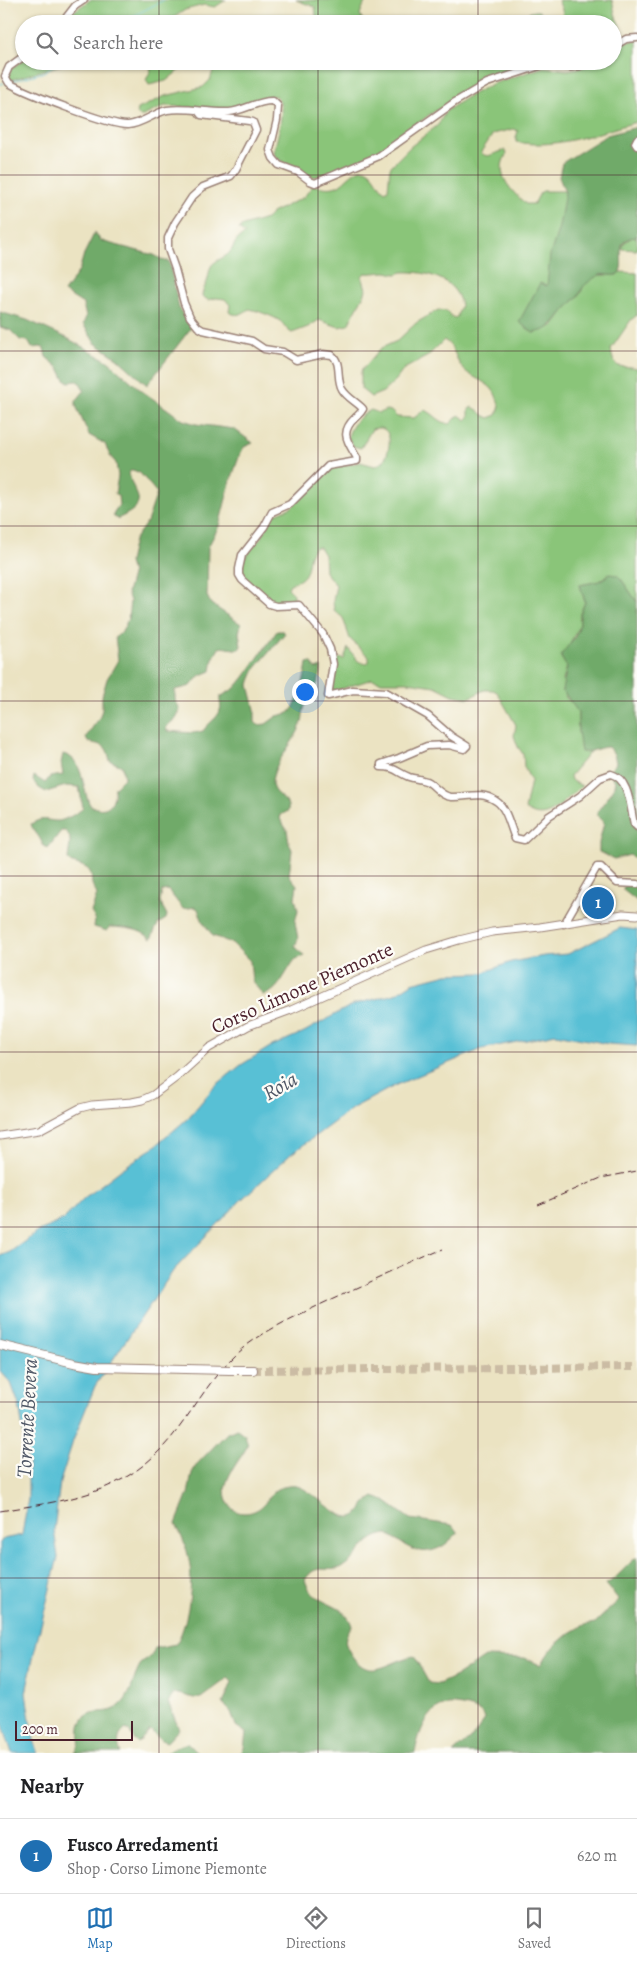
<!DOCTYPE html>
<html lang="en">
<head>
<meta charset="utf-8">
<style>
  body { margin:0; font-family:Alegreya,serif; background:#f6f6f6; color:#202124 }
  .scale { position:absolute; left:15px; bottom:12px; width:118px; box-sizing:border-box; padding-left:5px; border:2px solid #4a1f2b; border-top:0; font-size:14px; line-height:18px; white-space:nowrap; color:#4a1f2b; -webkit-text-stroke:4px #fdfcf7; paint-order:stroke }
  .you { position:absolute; left:304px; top:691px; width:18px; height:18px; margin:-12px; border:4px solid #fff; border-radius:50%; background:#1a73e8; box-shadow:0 0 0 8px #1a73e833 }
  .badge { display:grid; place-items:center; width:32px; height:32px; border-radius:50%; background:#1f6fb2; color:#fff; font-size:16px; font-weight:700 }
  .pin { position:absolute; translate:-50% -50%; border:2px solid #fff; box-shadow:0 1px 5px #0006 }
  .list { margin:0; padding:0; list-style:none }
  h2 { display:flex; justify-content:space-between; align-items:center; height:65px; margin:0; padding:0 20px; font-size:21px }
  h2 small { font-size:16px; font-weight:400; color:#757577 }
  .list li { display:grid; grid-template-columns:32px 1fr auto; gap:15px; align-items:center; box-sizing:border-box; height:75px; padding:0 20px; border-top:1px solid #e0e0e0 }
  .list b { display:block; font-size:19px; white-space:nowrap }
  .list p { margin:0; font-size:16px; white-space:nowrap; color:#757577 }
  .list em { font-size:16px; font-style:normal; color:#757577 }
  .icon { flex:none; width:28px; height:28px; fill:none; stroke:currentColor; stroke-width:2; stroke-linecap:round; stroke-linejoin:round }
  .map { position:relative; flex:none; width:637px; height:1753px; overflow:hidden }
  .search { position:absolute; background:#fff; box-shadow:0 1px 4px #0004; left:15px; right:15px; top:15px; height:55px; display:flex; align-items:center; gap:12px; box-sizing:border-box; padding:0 18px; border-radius:28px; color:#757577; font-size:19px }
  .sheet { height:140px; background:#fff }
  nav { display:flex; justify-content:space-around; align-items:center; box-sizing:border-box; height:70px; border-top:1px solid #e0e0e0; background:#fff; font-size:14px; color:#757577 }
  nav a { display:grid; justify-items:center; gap:2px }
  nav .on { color:#1f6fb2 }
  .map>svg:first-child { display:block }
</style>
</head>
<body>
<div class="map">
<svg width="637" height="1753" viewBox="0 0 637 1753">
  <rect width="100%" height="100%" fill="#fdfcf7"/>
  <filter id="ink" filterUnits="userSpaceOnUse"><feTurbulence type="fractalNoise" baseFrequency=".02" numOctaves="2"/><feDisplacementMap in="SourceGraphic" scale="10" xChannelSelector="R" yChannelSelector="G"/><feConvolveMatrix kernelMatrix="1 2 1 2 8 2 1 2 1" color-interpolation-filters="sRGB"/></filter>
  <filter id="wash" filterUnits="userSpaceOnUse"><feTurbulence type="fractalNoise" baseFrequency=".0096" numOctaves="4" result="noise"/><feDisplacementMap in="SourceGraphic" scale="20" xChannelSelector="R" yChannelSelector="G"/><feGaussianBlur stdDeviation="1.12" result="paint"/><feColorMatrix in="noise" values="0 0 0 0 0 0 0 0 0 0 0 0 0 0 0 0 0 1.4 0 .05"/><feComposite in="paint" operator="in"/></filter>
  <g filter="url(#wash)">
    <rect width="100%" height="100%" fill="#ebe3c2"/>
    <g fill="#8ac579" stroke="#6a7252">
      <polygon points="90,0 226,0 215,7 204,5 185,10 164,24 63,24 73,12"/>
      <polygon points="296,0 366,0 360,14 362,19 368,24 317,24 315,7"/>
      <path d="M558,0H612C614,6 614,12 616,17C621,29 624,33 613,43V24H560L563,12Z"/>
      <polygon points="534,11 539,11 541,17 538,24 520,24 528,13"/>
      <path d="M637,40V122C598,132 558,150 516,142V138L518,131L514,129L493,134L481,152L484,155L488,156L505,150L507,154C493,173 511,191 526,204H534L540,193L543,191H565L573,241L533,333L553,326L563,312L581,293L583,287L592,277L600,275H617L620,272L637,273V315L631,320L611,349C614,373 621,364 637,368V602L621,579L609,574L600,581L580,585L585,602L580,614V624L562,659L567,667L563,680L566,698L573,704L578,712V731L581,743L580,748L585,753L590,752L570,776L571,780L582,786C564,799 548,827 525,809L531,781L524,767L523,754L518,747L514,736L516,725L497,692L493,690H484L469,698L453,695L435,686L408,682H382L372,679L332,692L336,658L344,659L348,648L358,661L366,664L369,662V657L350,639L343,618L334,610L333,601L336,585L325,572L324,555L319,547H315C302,562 316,576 290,584L288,588L294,594V602C273,605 272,605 256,591C227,566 249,556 264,533C268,527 269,521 273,515L292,507L327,469L360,462L375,466L383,462C391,451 395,422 372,429L361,448L353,446L348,437C351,425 359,416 371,410L379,413L386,410L391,411L397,417L414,418L424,410C435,413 437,422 450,424L459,415L466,420L469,417V409L472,407C479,409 482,416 489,418L497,415L500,406C497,400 496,393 492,389C483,379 468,377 461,366C455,357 454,346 444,340L428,356L404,369L396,380L383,392L371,397L361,389V371L381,348L397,341L416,323L438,310L447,311L453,318L457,317L461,305C456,279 427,271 403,272C401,272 398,274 396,274C392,274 389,272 385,272C378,272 372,274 365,273L362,276L366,289L365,293L348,325L339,327L319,320L308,327L292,333C286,330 285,325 280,321C275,317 256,310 249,309C242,314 237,317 229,312L230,305L225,299L216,298L208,300L202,296C203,288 207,284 208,278C210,270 209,265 217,261C221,258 226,257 230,252C237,242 233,242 245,234L239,229L243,226L266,219L272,213L304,197L313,185C322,187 329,189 337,186C345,183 357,164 367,170C376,175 378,186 385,191L388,189L390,168L392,165L410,147L438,125L446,111L469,96L492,84L544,67L567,70L585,67L598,61H613V52L626,42Z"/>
      <polygon points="24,59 24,61 74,61 11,80 8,78 11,69"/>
      <polygon points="137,61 180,61 183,65 183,67 166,81 149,85 146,80 151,70 150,67"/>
      <path d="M253,61H523L488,79L429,115L383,151L334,172L323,176L311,177L276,158L274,153C276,138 288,108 276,96H268L255,103L233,109L165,106L143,116H139L137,113L138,109L165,96L203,87L210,80L214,68Z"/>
      <polygon points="632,237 637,238 637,250 621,249 625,242"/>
    </g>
    <g fill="#6faa69" stroke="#5c644a">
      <path d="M637,127V237C611,238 627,263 619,273C614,278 606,273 600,275C596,276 587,283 584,286C582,288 581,292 579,295C574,301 568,306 563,312C552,326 550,330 533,333L519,322L540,283L547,286L550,255L559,227L565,192L559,177L562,163L607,135Z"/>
      <polygon points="95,232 100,240 108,243 154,255 165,261 169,261 179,308 191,328 147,385 117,358 95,343 83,324 86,317 83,304 64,292 79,271 84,254"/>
      <path d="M0,312L27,320L67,338L108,361L142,391L183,420L196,424L234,429L253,443L244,447L240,454L230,483L219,526L208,547L207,596L211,604L241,624L239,633L241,646L239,649C232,650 226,646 219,648L213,659L211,671L199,676L191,686L175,690V699L180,710L176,718L166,727L167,731L193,733L203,731C208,723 219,717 220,710C222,705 219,702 220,697L235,688L244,677L277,631H283L285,633L255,669L250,681L249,685L255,709V722L258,725L266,724L277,716L289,713C299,704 305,677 307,663L311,662L316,669L321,667C322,681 310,694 305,706C302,712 304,719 301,725C294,743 278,757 273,776C267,798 291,795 288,811L281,815L280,819L287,830L289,842L292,850L289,875L297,885L295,898L298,910L295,922L298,939L295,946L304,956C300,958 296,958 294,961C285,973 278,993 263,995L252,981L250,961L232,943L213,936L203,922L198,909L195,907L183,909L168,890L162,891L160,902L167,915L166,919L158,924L151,939C140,928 125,928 110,927L107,931L94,927L95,919L91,912L97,895C96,891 93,888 92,884C91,873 92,869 79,865C74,863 72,864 68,860C68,850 74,837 65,831H61L48,848L43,846C40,835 33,832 31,824C44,816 45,821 58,821C63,821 80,812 83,808L79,787L66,786L46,792L39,788L33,781L34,776L45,783L50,777L63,775L61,763L63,754C84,758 82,789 90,805C97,810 110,811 113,799C115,796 114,791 115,787L124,778L122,766L110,761C106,741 102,747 87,741L86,737L99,718L102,710V696L107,679L118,660L115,637L122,632L128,619L130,601L127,593L132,575L129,562L134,540L147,522L157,493L140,473L133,470L129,472C131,495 155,502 117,519L113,516L114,512L119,505L118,496L115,494L118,476L116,463L110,456L105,444L89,435L76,406V401L84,391L81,384L77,381L69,382L65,380L59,368L46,357L44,348L40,347L32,348L28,341L20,340L10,330L0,327Z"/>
      <path d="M609,574L617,575L621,579L637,602V860L630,855L614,859L599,852V843L604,822L598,816L597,812L613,790L615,781L609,772L616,763L614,754L608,747C599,747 591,753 581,752L578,731V712L562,690L567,667L562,659L561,655L575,637L580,624V614L585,602L580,585L600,581Z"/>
      <polygon points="637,883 637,901 623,890 624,886"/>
      <path d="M237,1429L245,1435L248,1445C239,1463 214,1486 231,1507C238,1516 254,1514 262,1506C268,1501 270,1493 277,1489C282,1487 291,1485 296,1486C311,1488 337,1520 352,1517C360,1515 360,1509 365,1504C367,1501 371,1499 374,1497L385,1501L410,1519L452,1525L458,1533C453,1537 448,1543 443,1546C420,1559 406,1546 388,1534C363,1536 359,1560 340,1568C325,1573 316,1562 305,1580C314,1609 344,1599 352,1626C345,1635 343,1641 349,1651C369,1685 385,1662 414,1656L429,1683L439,1684L458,1675L485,1657L525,1658L540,1665L553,1647L567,1635L584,1625L595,1623L619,1600L606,1584C617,1579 626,1565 637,1557V1753H453L475,1734L485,1719C482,1711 475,1709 467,1707C461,1706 454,1704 448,1705C427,1707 418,1736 415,1753H241L244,1748L246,1733L236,1726L231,1712L223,1704L232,1682L228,1678L201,1698C192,1700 184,1693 174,1694L168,1702L179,1729L167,1742L161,1740L150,1730L138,1743C133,1739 132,1733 126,1729C117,1735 117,1744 121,1753H75C85,1740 74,1728 85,1717C94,1709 105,1714 115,1709C132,1699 132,1680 140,1665C142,1662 146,1661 149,1658C152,1656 153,1652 155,1648L176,1644C188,1625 194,1582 189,1560C187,1547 181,1536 176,1524L188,1494L192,1473L197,1464L227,1433Z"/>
      <polygon points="187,1743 197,1753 167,1753 171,1749"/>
    </g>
    <polygon fill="#58c0d5" stroke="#517080" points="620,928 637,930 637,1046 609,1044 556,1034 482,1049 396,1085 353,1108 291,1154 241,1200 173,1271 95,1386 73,1441 60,1482 54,1530 58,1557 35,1649 26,1693 32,1733 38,1753 12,1753 0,1717 0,1543 3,1539 22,1535 28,1499 28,1463 19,1405 11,1383 0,1371 0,1256 10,1252 36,1233 64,1219 84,1198 122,1169 158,1144 188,1118 215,1086 241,1065 270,1047 304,1032 352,1005 395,994 412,983 447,974 482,973 511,962 544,956 568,954"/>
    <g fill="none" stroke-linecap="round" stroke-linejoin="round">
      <g stroke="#58c0d5" stroke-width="1">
        <polyline points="118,24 164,0"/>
        <polyline points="13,81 44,72 60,61"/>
        <polyline points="0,84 4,83"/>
      </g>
    </g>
  </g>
  <g filter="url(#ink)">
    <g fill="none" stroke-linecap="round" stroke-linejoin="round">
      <polyline stroke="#cbbca4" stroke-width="8" stroke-dasharray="8 4" stroke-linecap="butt" points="253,1370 637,1367"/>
      <defs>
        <g id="secondary">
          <polyline points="61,24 75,6 84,0"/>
          <polyline points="613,47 626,39 637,38"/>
          <path d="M24,56L9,67L5,76L9,83C26,93 111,126 128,125C142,124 154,113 167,110C187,107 209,113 229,112C244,111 258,100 273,101L278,106L277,120L270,150L273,158L279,165L298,172L310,181L315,183L379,156L455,102L487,83L543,65L571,67L580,66L591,61"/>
          <path d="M198,111L201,115L249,121L253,122L256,130L236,169L231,176L203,187L192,197L175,223L168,238V249L175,269L184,303L190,317L198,327L203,330L252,341L264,349L283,352L296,360L323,354L332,355C342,363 336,379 342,389C347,398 357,402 363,409C361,413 359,414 355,418C339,433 348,442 357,458V461L328,466L290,504L272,512L264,527L242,555L239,569V575L242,580L269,604L276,606L299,605L323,634L330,649L333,664L328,696L353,690L386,692L428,716L451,736L467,746L464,749L449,745L427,746L399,758L381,764V767C395,767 397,772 409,777C415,779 422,779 428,782C436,787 441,796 451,797C468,798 480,790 496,801C507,808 510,827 515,838L524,840L549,816L580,796L600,778L611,774C630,779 630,808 634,824L637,827"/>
          <polyline points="637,139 635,143 637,146"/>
          <polyline points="564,924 597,867 601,867 617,883 637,884"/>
        </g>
        <polyline id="primary" points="0,1136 39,1130 80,1108 92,1105 132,1102 142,1100 153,1095 177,1077 209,1048 248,1026 291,1010 426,950 459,940 492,932 540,927 623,914 637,915"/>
        <polyline id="motorway" points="230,1370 253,1370"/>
      </defs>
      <use href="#secondary" stroke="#9a8176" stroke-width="9"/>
      <use href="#primary" stroke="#9a8176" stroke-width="9"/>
      <use href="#motorway" stroke="#9a8176" stroke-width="10"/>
      <use href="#secondary" stroke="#fff" stroke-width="6"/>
      <use href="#primary" stroke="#fff" stroke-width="7"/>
      <use href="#motorway" stroke="#fff" stroke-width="8"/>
      <g stroke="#4a1f2b" stroke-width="1" stroke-dasharray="8 4" stroke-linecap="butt">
        <polyline points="538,1205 601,1178 637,1171"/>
        <path d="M0,1511C79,1498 131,1494 181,1425C201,1398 217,1369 243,1348C270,1327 301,1314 332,1299C369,1282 406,1265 443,1249"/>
      </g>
      <defs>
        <polyline id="motorway-bridge" points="0,1345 74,1363 97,1367 230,1370"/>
      </defs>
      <use href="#motorway-bridge" stroke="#9a8176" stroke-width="10" stroke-linecap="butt"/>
      <use href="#motorway-bridge" stroke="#fff" stroke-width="8"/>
    </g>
  </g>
  <path fill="none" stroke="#4a1f2b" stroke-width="1" stroke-opacity="0.55" d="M159,0V24M318,0V24M478,0V24M159,61V1753M318,61V1753M478,61V1753M0,175H637M0,351H637M0,526H637M0,701H637M0,876H637M0,1052H637M0,1227H637M0,1402H637M0,1578H637"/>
  <g text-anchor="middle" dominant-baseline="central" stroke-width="4.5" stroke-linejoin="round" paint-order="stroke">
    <g font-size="20" fill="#4a1f2b" stroke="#fdfcf7">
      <text transform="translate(302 988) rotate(-24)">Corso Limone Piemonte</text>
    </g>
    <g font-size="21" font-style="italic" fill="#4f5766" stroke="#fdfcf7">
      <text transform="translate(280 1086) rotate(-30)">Roia</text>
      <text transform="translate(27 1418) rotate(-87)">Torrente Bevera</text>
    </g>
  </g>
</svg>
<div class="scale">200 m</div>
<div class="you"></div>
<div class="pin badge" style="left:598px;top:903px">1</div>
<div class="search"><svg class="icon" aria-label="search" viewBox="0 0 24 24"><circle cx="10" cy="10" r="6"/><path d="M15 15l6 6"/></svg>Search here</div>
</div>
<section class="sheet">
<h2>Nearby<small></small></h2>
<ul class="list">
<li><span class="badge">1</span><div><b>Fusco Arredamenti</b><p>Shop · Corso Limone Piemonte</p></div><em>620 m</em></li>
</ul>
</section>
<nav>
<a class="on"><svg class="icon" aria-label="map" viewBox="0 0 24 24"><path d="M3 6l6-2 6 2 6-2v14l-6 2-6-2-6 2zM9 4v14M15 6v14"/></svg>Map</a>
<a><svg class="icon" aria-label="directions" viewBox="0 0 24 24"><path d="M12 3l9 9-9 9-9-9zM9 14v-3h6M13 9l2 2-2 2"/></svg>Directions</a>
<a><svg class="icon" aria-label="saved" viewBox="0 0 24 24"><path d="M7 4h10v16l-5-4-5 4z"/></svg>Saved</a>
</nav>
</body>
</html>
